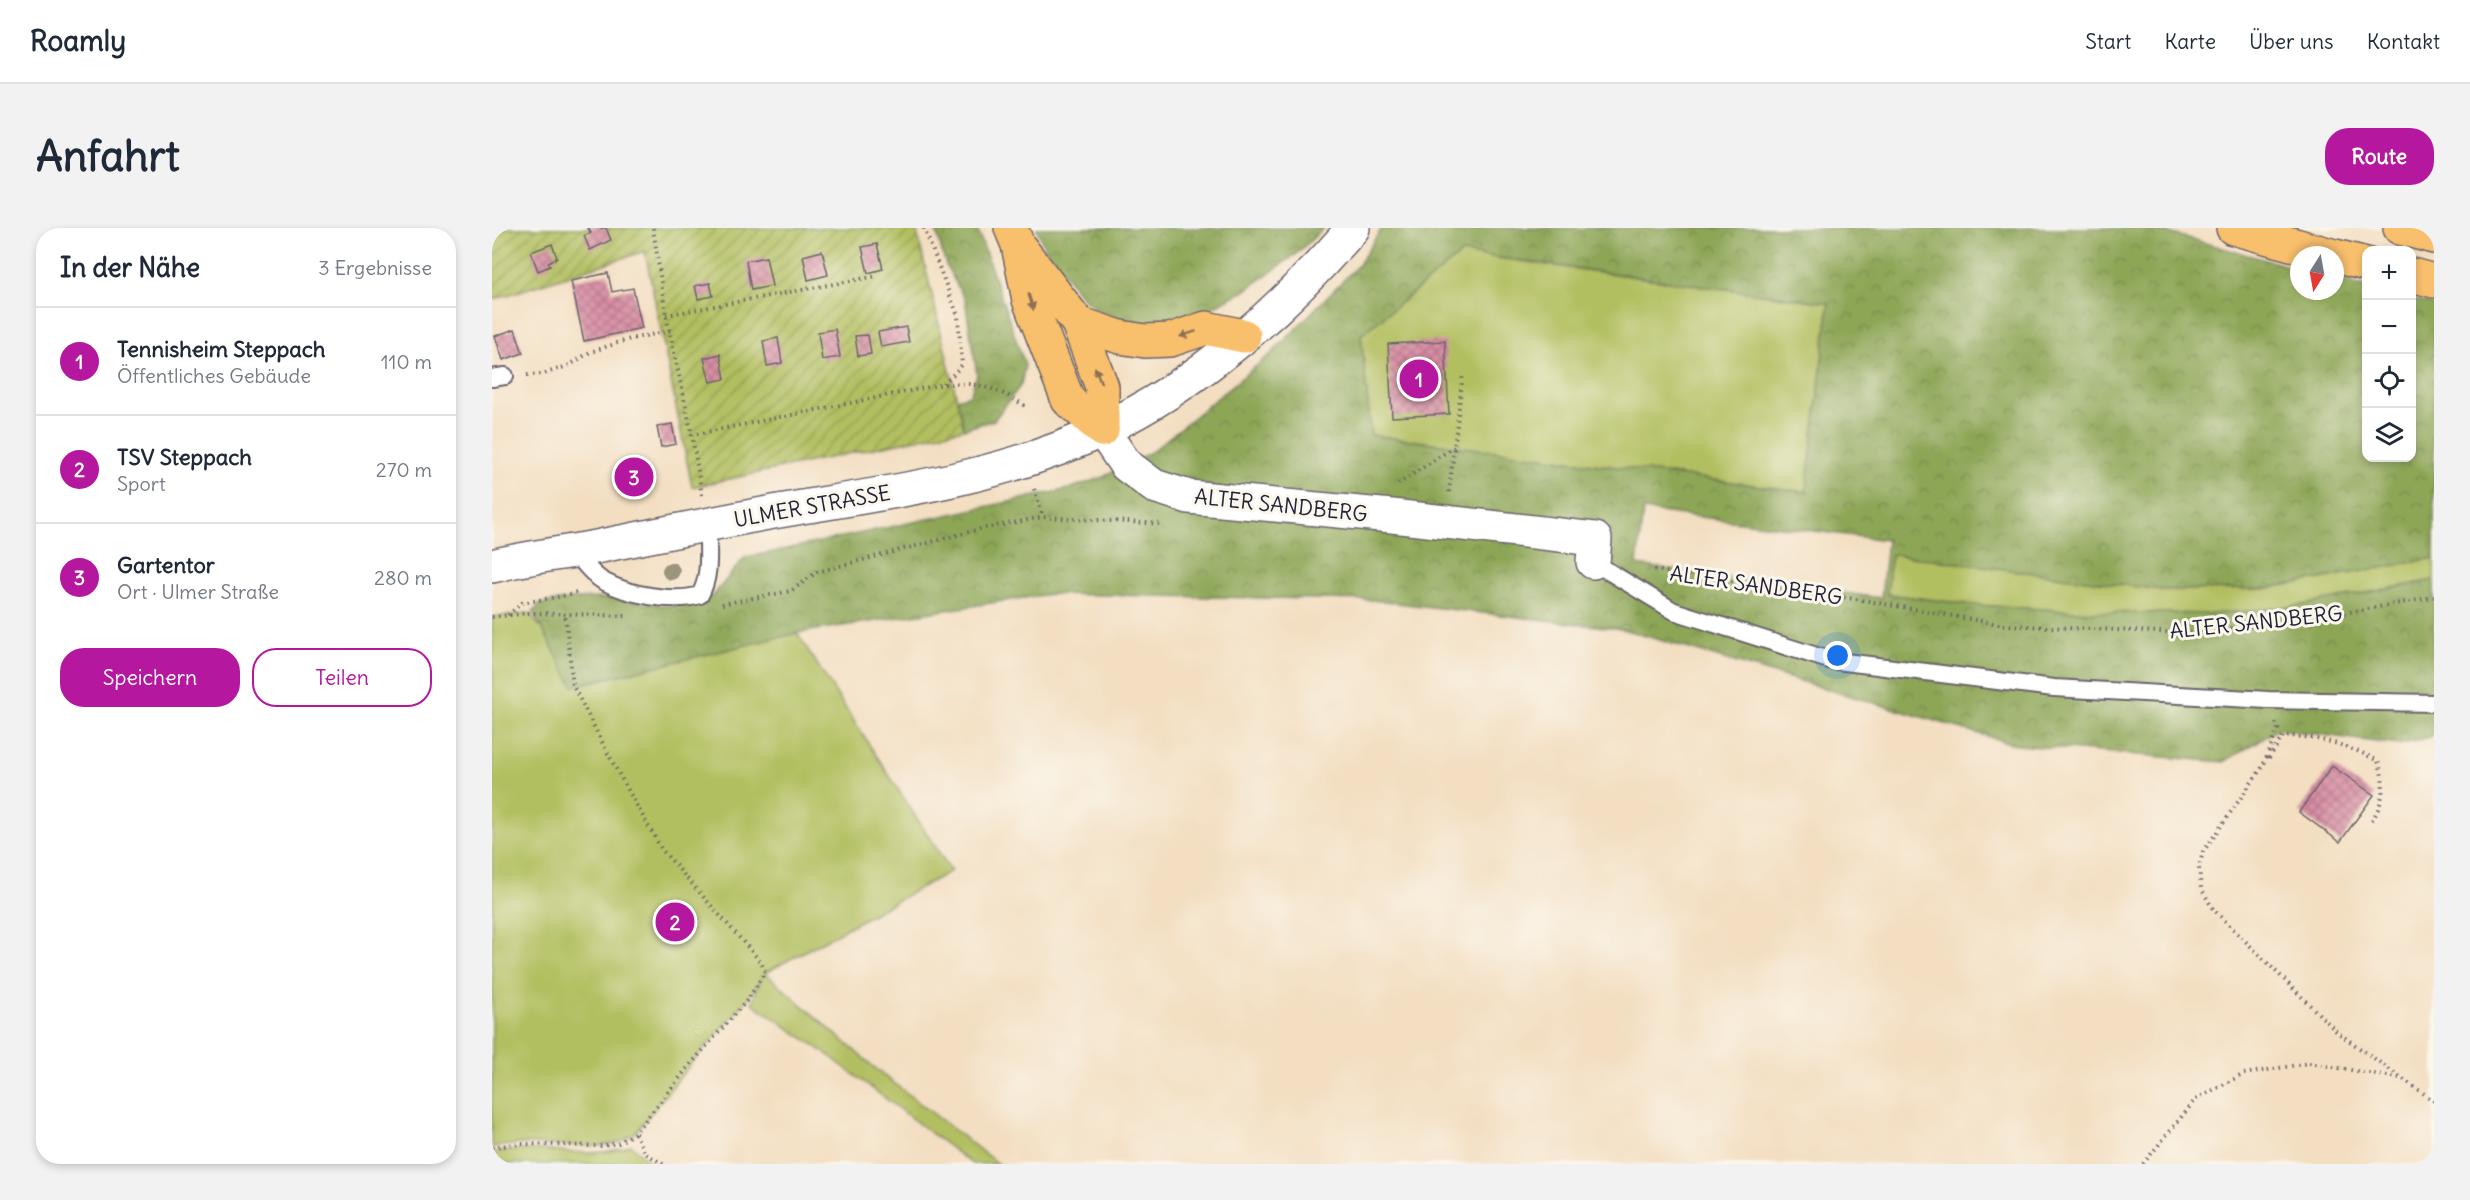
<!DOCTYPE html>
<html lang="de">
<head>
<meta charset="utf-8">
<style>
  body { margin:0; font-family:Delius,sans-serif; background:#f2f2f3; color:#1f2937 }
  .controls { position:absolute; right:18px; top:18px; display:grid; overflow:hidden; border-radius:12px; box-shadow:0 3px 9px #0003 }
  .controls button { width:54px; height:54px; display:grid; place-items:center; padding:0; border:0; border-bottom:2px solid #e0e1e3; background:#fff; color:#1f2937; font:30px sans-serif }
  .compass { position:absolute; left:1798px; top:18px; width:54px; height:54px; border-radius:50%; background:#fff; box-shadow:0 3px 9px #0003; rotate:191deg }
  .you { position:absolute; left:1346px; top:428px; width:21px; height:21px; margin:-15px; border:4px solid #fff; border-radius:50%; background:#1a73e8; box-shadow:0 0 0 9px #1a73e833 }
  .badge { display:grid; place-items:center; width:39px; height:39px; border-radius:50%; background:#b5179e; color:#fff; font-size:20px; font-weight:700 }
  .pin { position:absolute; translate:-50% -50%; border:3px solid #fff; box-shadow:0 2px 6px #0006 }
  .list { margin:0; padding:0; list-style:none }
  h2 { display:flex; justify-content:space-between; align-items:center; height:78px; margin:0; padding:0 24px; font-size:26px }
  h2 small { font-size:20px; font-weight:400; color:#747a83 }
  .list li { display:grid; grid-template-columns:39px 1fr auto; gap:18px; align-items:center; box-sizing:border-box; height:108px; padding:0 24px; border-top:2px solid #e0e1e3 }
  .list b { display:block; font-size:22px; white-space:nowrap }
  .list p { margin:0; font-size:20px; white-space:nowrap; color:#747a83 }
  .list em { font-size:20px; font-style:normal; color:#747a83 }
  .actions { display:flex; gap:12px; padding:18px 24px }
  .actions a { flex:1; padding:14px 0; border:2px solid #b5179e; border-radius:24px; text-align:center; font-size:21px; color:#b5179e }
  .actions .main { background:#b5179e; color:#fff }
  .icon { flex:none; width:33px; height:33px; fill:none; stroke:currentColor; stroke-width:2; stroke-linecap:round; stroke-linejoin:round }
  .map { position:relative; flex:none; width:1942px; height:936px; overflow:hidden; border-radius:24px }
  header { display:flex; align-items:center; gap:36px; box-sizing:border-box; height:84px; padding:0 30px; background:#fff; border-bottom:2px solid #e0e1e3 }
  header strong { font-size:28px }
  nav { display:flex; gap:33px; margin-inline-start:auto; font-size:21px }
  .intro { display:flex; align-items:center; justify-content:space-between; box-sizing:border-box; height:144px; padding:0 36px }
  h1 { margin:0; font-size:42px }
  .button { padding:15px 27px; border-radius:24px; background:#b5179e; color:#fff; font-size:21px; font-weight:700 }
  main { display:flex; gap:36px; padding:0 36px }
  aside { flex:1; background:#fff; border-radius:24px; box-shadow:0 3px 9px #0003 }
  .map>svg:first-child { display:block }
</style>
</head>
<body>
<header>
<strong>Roamly</strong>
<nav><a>Start</a><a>Karte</a><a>Über uns</a><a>Kontakt</a></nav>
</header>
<div class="intro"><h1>Anfahrt</h1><a class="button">Route</a></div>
<main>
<aside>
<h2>In der Nähe<small>3 Ergebnisse</small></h2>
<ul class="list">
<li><span class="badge">1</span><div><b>Tennisheim Steppach</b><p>Öffentliches Gebäude</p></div><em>110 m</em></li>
<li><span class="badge">2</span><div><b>TSV Steppach</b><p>Sport</p></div><em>270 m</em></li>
<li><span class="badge">3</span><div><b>Gartentor</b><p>Ort · Ulmer Straße</p></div><em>280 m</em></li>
</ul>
<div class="actions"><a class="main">Speichern</a><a>Teilen</a></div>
</aside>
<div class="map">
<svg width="1942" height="936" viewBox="0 0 1942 936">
  <defs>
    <pattern id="forest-crowns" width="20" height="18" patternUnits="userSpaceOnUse" patternTransform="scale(1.5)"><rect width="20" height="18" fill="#8da657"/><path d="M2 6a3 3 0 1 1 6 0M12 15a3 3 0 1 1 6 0" fill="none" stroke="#738749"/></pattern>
    <pattern id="garden-furrows" width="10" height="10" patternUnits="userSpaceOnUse" patternTransform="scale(1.5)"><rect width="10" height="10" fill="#b2bf61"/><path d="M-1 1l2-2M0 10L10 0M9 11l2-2" fill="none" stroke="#909b51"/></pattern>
    <pattern id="building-cross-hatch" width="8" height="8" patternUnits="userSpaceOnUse" patternTransform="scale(1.5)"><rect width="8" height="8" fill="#d88ea4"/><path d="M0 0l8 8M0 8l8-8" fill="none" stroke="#af7487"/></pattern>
  </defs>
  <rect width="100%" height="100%" fill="#fbf7ec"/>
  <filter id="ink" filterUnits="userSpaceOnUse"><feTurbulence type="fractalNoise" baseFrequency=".0167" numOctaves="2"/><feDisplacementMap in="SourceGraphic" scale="12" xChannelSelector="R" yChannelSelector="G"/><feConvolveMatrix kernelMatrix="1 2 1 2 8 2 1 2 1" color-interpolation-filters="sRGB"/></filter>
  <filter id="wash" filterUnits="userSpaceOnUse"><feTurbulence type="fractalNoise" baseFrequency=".008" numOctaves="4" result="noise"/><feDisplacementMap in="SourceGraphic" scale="24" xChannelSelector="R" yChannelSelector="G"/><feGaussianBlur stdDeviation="1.35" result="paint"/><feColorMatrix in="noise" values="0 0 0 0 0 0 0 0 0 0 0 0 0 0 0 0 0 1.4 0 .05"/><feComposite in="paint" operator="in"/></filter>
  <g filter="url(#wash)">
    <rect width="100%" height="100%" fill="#f3dec1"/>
    <g fill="#b2bf61" stroke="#6a704e" stroke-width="1.5">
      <polygon points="970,25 1337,75 1315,264 879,207 869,107"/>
      <polygon points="1399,326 1670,362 1771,361 1942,330 1942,352 1806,378 1719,386 1600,384 1482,377 1395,366"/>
      <polygon points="37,385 48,399 72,408 81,458 305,405 459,643 273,745 385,842 506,936 480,936 336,827 260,775 270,749 256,771 198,837 143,905 126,915 108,918 27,916 0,919 0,389"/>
      <path d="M139,917L160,936H0V925C9,924 19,922 28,922C64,920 105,932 139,917Z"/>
    </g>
    <g fill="url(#forest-crowns)" stroke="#586449" stroke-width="1.5" fill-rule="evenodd">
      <polygon points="443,0 485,0 533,137 529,157 502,192 472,201 465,171 478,167 485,147 473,72 454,37"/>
      <polygon points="544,0 832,0 803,27 752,63 687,96 650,96 609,84 590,69 553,20"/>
      <path d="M890,0H1659L1807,41V63H1843V50L1874,59V230H1920V71L1942,77V330L1771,361L1670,362L1399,326L1395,366L1482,377L1600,384L1719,386L1806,378L1942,352V508L1907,517L1786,501L1732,534L1525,517L1130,401L879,372L558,366L305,405L81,458L41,384L48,376L79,371L111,370L179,378L220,369L252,330L577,261L611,249L659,224L780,125L867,36ZM970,25L1337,75L1314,264L879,207L869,107ZM1151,282L1395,312L1389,370L1145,337Z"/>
    </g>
    <polygon fill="url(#garden-furrows)" stroke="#6a704e" stroke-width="1.5" points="0,0 424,0 472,201 200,259 153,23 0,72"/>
    <g id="blocks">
      <g fill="url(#building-cross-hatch)">
        <polygon points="96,0 114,0 119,12 98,22 92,8 99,5"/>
        <polygon points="60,16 65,30 56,34 58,38 46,43 39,24"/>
        <polygon points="385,16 391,41 376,45 370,19"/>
        <polygon points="330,23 336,47 316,52 311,28"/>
        <polygon points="274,29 280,58 259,62 254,33"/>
        <polygon points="116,45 120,64 141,60 150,100 92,113 79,53"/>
        <polygon points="218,55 221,68 206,71 203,58"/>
        <polygon points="414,99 417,114 389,119 386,104"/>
        <polygon points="23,101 31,125 11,132 3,108"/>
        <polygon points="343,101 348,129 330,132 326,104"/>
        <polygon points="376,107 379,126 366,128 363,108"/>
        <polygon points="286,110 290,135 275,138 271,113"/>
        <polygon points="953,113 957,186 900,189 896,116"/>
        <polygon points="228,126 233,151 218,154 212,130"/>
        <polygon points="180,196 184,216 169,219 165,199"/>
        <polygon points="1840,538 1882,567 1848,614 1807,584"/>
      </g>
    </g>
  </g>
  <g filter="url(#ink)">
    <use href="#blocks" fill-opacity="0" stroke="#6b646a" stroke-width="1.5"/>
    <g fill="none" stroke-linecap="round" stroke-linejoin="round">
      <defs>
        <g id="service">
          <polyline points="0,150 13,148"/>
          <path d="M81,323C90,332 100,347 111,353C137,367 181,375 208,367C220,346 215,319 216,296"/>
          <polyline points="1101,334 1182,383 1337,432 1562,460 1776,472 1942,475"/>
        </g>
        <polyline id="minor" points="610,202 634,237 662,258 697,269 900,288 1103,311 1101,334"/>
        <path id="tertiary" d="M0,338C32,330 66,326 99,320C169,306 239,291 310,279C409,263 518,247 610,202C706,156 792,81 861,0"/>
        <g id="primary">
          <polyline points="519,0 526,17 537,72 576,172 610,202"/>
          <polyline points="1741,0 1839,27"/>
          <polyline points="1908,0 1942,9"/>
          <polyline points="529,21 586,95 610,159 610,202"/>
          <polyline points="1843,28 1874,36"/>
          <polyline points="1920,47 1942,53"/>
          <polyline points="586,95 628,109 653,113 678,112 714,100 752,108"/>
        </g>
      </defs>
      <use href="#service" stroke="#6b646a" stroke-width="20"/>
      <use href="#minor" stroke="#6b646a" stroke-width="36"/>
      <use href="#tertiary" stroke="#6b646a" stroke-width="36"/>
      <use href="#primary" stroke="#6b646a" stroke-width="36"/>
      <g stroke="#6b646a" stroke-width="4" stroke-dasharray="1.5 4.5" stroke-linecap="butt">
        <polyline points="161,0 174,87 200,207"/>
        <polyline points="174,87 385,48"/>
        <polyline points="35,147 52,146 78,137 98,124 138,111 178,103"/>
        <path d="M452,156C488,154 505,160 535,179"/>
        <polyline points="906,256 962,219"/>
        <polyline points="542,261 551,289"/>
        <polyline points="957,264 971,145"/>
        <polyline points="210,267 200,207 452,156 470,137 466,88 432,0"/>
        <polyline points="1162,342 1370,372 1512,397 1691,405 1808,393 1942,369"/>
        <polyline points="230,376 299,363 325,344 488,301 551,289 671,296"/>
        <polyline points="16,387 30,375 77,367 87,363"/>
        <polyline points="0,389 37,385 134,388"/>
        <polyline points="1784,495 1786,501 1771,538 1711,624 1707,639 1709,660 1721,681 1845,804 1942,873"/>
        <path d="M1777,530L1791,508C1824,508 1857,517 1886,533C1894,556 1892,576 1878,595"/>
        <polyline points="143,905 153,925 171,936"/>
        <polyline points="0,919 27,916 108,918 126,915 143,905 198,837 256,771 273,744 269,734 170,622 123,539 81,458 73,385"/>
        <polyline points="1651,936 1704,871 1752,846 1817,835 1907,850"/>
      </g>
      <use href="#service" stroke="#fff" stroke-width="16"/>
      <use href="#minor" stroke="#fff" stroke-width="33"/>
      <use href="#tertiary" stroke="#fff" stroke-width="33"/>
      <use href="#primary" stroke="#f8bf6c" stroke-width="33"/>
    </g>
    <circle fill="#9c957e" cx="179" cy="343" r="9"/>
    <defs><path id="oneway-solid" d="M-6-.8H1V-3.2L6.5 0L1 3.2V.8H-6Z" transform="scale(1.5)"/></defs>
    <g fill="#8d7054">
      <use href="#oneway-solid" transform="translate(539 74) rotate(73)"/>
      <use href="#oneway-solid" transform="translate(696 106) rotate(162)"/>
      <use href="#oneway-solid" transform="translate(606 147) rotate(-111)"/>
    </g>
  </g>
  <g text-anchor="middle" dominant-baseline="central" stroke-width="6" stroke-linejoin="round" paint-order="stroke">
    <g font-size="21" fill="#22223b" stroke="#fbf7ec">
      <text transform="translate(789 277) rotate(6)">ALTER SANDBERG</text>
      <text transform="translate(320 278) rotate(-10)">ULMER STRASSE</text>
      <text transform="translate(1264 357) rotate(8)">ALTER SANDBERG</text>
      <text transform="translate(1764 394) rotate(-6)">ALTER SANDBERG</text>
    </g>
  </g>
</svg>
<div class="controls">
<button>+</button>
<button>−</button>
<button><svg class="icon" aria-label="locate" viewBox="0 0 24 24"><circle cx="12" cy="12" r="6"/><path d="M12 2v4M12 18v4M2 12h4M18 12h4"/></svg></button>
<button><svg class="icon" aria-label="layers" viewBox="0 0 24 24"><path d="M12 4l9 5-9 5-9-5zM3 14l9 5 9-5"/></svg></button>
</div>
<svg class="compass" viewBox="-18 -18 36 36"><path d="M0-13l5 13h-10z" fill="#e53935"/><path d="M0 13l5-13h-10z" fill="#747a83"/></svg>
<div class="you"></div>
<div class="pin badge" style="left:927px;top:151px">1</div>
<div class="pin badge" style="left:183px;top:694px">2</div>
<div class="pin badge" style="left:142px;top:249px">3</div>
</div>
</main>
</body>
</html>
